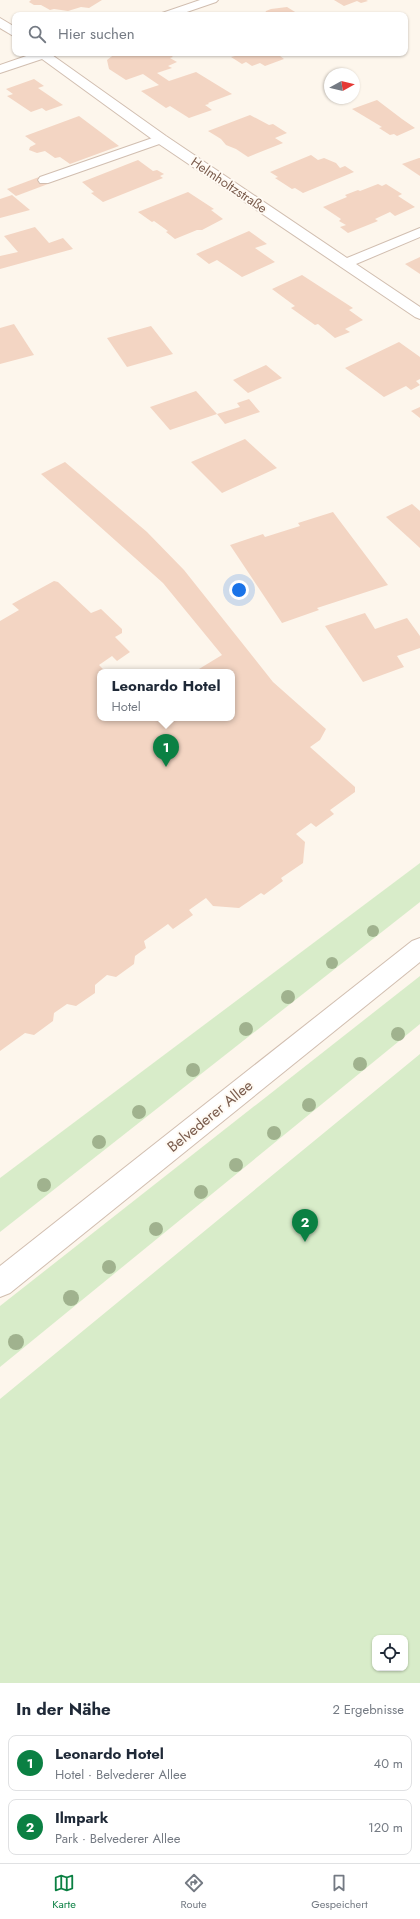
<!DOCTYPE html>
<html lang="de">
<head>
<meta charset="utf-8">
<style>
  body { margin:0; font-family:Jost,sans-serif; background:#f2f2f3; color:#1f2937 }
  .controls { position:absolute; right:12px; bottom:12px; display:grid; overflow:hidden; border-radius:8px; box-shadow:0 1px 3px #0004 }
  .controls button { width:36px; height:36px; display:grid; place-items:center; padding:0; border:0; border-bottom:1px solid #e0e1e3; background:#fff; color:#1f2937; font:20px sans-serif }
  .compass { position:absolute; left:324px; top:68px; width:36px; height:36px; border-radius:50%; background:#fff; box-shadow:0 1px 3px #0004; rotate:82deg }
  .you { position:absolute; left:239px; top:590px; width:14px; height:14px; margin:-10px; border:3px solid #fff; border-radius:50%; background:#1a73e8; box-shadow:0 0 0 6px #1a73e833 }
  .badge { display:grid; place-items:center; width:26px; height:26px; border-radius:50%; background:#0b8043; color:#fff; font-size:13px; font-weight:700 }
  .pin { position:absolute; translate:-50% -33px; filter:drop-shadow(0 1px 2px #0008) }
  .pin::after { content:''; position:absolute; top:21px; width:14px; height:12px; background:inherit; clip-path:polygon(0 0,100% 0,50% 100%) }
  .popup { position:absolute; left:97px; top:669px; width:138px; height:52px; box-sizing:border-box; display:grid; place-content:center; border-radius:8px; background:#fff; filter:drop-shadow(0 1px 3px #0005); font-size:13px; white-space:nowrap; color:#747a83 }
  .popup b { font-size:15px; color:#1f2937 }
  .popup::after { content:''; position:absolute; left:50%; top:100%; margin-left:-8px; border:8px solid transparent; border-top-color:#fff }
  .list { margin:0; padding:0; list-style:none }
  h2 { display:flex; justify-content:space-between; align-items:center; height:52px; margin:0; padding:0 16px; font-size:17px }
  h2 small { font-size:13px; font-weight:400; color:#747a83 }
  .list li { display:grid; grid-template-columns:26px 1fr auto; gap:12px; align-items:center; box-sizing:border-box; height:56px; margin:0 8px 8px; padding:0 8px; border:1px solid #e0e1e3; border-radius:8px }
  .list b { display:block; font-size:15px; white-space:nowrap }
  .list p { margin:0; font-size:13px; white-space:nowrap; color:#747a83 }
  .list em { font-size:13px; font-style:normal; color:#747a83 }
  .icon { flex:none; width:22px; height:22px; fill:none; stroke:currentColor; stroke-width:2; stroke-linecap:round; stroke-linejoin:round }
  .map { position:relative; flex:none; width:420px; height:1683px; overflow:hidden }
  .search { position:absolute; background:#fff; box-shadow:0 1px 3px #0004; left:12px; right:12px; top:12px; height:44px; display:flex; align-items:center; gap:10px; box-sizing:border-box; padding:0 14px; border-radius:8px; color:#747a83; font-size:15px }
  .sheet { height:180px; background:#fff }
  nav { display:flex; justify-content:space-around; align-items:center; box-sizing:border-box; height:56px; border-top:1px solid #e0e1e3; background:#fff; font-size:11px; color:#747a83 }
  nav a { display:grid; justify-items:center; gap:2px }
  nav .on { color:#0b8043 }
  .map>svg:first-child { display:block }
</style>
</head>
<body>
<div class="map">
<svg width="420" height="1683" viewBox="0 0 420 1683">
  <rect width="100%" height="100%" fill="#fdf6ec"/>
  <g fill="#d8ecc9" fill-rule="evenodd">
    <polygon points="420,863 420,902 0,1232 0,1178"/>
    <polygon points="420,976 420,1024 0,1367 0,1306"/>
    <path d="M420,1054V1683H0V1399ZM375,1638H405V1668H375Z"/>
  </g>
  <g fill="#f3d5c3">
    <polygon points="31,0 102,0 89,8 81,7 68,11 54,9 50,10 41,5 34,5 29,2"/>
    <polygon points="334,0 366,0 368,1 361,3 357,1 344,6"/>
    <polygon points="287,7 300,15 264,15 266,11 271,9"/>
    <polygon points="116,53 168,53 173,57 170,58 177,62 168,66 172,68 157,73 169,81 196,72 232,94 208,103 209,104 205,105 212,110 189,118 170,106 166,108 141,91 159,85 143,74 126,80 109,69 107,60"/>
    <polygon points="230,53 289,53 280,56 284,59 265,66 260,63 252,66 246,62 242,64 231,57 235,56"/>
    <polygon points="34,79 44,86 38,88 63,105 46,111 42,108 31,112 7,96 13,94 6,89"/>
    <polygon points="377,100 402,119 415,128 397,136 394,134 390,135 379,128 382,127 352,109"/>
    <polygon points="250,115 269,125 273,124 287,133 275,138 283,143 248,157 236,149 226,145 221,139 208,131"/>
    <polygon points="79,116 119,146 70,164 60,157 55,158 45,151 37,153 29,150 30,147 36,144 25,136"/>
    <polygon points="311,155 318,160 324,158 336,163 340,168 345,166 354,172 303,193 295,188 292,189 275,178 278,177 270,172"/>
    <polygon points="420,158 420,176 402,164 419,158"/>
    <polygon points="138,160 153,171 157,170 164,174 160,176 163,178 103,202 91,193 94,192 82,182"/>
    <polygon points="39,177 48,184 16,196 7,189"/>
    <polygon points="378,184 382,186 386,184 402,194 398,196 415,207 395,216 390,212 375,219 378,221 348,233 340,227 346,225 339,221 341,219 323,207 347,197 345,195 358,190 360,191"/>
    <polygon points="188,192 214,209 211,210 223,219 202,230 197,230 175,239 166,232 168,231 154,221 152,222 138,212"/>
    <polygon points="12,195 30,210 0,218 0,199"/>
    <polygon points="35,227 49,243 63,238 73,249 0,269 0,256 18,252 4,236"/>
    <polygon points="249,231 267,244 255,248 275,262 242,277 217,260 209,264 196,254"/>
    <polygon points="420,257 420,274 405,264"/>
    <polygon points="302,275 353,308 349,310 363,320 345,329 350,332 335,338 318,324 315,325 291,308 295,306 272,289"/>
    <polygon points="14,324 34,355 0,364 0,328"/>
    <polygon points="151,326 173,354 127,367 107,338"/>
    <polygon points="399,342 420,357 420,379 416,381 420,385 411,390 406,386 384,397 345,368"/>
    <polygon points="266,365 282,378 248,393 233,380"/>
    <polygon points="196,391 217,414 170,430 150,407"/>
    <polygon points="249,399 260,412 225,424 217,414 240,407 237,403"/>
    <polygon points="420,407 420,418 411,411"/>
    <polygon points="245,439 277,468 222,493 191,462"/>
    <polygon points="65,462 147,532 184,570 273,682 326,729 320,740 310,747 355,787 355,792 330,810 334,814 316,827 311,823 296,834 305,842 303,863 281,878 283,881 264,895 261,893 239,908 213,906 206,898 189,910 193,915 173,929 168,924 144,941 146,948 135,956 134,964 116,977 107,975 95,985 95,993 76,1006 67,1004 54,1013 53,1021 34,1035 25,1033 0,1051 0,621 19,610 12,604 54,581 58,582 91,613 101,609 122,629 122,633 115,637 130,652 117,661 112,656 99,665 106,672 100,672 100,718 232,718 232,672 194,672 222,655 163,583 41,474"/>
    <polygon points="412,504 420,511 420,548 386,517"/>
    <polygon points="333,512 388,585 317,608 319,610 282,623 230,545 263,534 265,537 300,526 298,523"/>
    <polygon points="365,613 375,629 407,618 420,636 420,648 397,656 404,667 363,682 325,626"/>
  </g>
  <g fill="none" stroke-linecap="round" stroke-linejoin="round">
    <defs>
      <polygon id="service" points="161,135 167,139 165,142 48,183 40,183 38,180 40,177"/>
      <g id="minor">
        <polygon points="200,0 218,0 216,2 178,15 160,15 162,13"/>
        <polygon points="0,18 15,27 15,37 0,28"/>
        <polygon points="35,53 54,53 52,55 166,136 347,258 420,228 420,237 356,264 420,307 420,319 415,317 156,142 42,59 0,73 0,65"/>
      </g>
      <polygon id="tertiary" points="420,938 420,962 10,1293 0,1297 0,1266 412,941"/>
    </defs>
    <use href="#service" stroke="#d1beb0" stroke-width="2"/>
    <use href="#minor" stroke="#d1beb0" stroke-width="2"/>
    <use href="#tertiary" stroke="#d1beb0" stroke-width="2"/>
    <use href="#service" fill="#fff" fill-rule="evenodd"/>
    <use href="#minor" fill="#fff" fill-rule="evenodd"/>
    <use href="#tertiary" fill="#fff" fill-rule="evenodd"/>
  </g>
  <g fill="#a0b28e">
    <circle cx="373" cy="931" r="6"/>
    <circle cx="332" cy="963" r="6"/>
    <circle cx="288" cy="997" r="7"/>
    <circle cx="246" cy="1029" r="7"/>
    <circle cx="398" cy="1034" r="7"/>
    <circle cx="360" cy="1064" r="7"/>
    <circle cx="193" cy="1070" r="7"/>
    <circle cx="309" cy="1105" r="7"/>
    <circle cx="139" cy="1112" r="7"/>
    <circle cx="274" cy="1133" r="7"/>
    <circle cx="99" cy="1142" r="7"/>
    <circle cx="236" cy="1165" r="7"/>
    <circle cx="44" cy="1185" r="7"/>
    <circle cx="201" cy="1192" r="7"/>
    <circle cx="156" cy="1229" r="7"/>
    <circle cx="109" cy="1267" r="7"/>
    <circle cx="71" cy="1298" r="8"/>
    <circle cx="16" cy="1342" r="8"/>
  </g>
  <g text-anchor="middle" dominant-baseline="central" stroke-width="4" stroke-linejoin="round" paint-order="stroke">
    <g font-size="13" fill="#7a5c4d" stroke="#fffaf3">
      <text transform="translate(229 185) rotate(34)">Helmholtzstraße</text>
    </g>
    <g font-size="15" fill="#7a5c4d" stroke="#fffaf3">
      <text transform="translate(210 1116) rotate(-39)">Belvederer Allee</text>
    </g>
  </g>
</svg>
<div class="controls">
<button><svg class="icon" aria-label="locate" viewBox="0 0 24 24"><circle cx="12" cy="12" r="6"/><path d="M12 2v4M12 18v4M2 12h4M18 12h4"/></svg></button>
</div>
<svg class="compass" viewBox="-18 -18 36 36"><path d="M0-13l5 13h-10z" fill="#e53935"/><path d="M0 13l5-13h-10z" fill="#747a83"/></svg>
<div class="you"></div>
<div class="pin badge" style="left:166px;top:767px">1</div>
<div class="popup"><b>Leonardo Hotel</b>Hotel</div>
<div class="pin badge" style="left:305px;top:1242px">2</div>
<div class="search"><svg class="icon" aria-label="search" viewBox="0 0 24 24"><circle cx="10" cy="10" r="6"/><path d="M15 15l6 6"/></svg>Hier suchen</div>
</div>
<section class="sheet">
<h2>In der Nähe<small>2 Ergebnisse</small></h2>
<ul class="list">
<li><span class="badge">1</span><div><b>Leonardo Hotel</b><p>Hotel · Belvederer Allee</p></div><em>40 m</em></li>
<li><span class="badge">2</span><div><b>Ilmpark</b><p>Park · Belvederer Allee</p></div><em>120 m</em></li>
</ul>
</section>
<nav>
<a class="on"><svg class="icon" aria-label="map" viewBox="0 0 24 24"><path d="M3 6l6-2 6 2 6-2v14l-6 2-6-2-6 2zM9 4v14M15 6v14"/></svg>Karte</a>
<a><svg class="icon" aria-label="directions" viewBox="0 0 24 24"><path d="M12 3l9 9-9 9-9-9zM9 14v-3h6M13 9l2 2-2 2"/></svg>Route</a>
<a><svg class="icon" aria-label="saved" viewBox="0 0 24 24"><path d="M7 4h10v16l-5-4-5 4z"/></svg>Gespeichert</a>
</nav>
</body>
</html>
